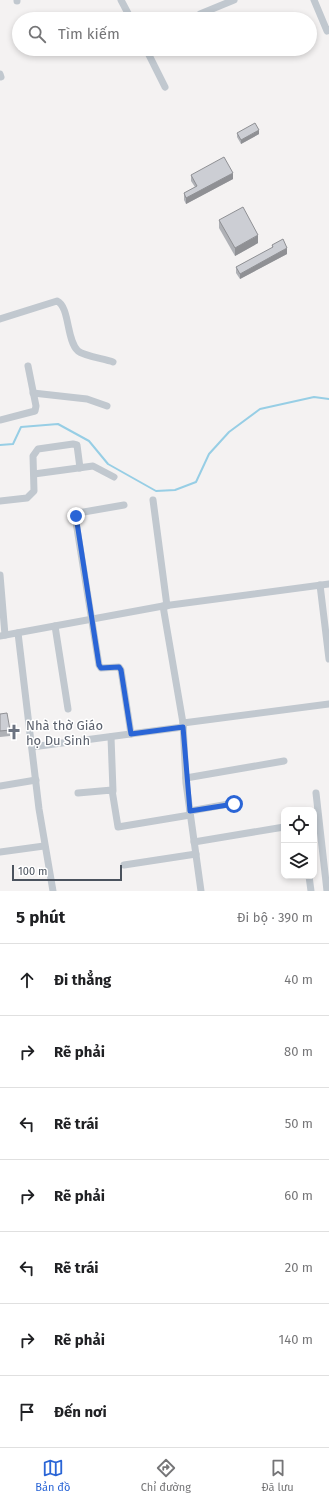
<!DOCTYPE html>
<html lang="vi">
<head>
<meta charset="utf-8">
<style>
  body { margin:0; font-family:"Fira Sans",sans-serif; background:#f6f6f6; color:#202124 }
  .controls { position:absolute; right:12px; bottom:12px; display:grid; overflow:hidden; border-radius:8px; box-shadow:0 2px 6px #0003 }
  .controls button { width:36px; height:36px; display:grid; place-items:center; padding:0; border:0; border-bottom:1px solid #e0e0e0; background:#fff; color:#202124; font:20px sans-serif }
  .scale { position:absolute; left:12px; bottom:10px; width:110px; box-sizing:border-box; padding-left:4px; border:2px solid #4b535e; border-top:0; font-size:11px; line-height:14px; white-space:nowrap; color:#4b535e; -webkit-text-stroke:3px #fff; paint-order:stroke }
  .stop { position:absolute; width:12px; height:12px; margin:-9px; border:3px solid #2a65d6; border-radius:50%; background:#fff }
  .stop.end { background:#2a65d6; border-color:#fff; box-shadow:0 1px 4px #0008 }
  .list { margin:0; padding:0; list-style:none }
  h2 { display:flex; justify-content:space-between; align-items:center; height:52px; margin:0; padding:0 16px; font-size:17px }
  h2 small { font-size:13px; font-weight:400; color:#757577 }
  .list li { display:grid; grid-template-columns:26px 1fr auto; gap:12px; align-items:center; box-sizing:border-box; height:72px; padding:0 16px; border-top:1px solid #e0e0e0 }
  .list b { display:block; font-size:15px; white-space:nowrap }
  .list em { font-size:13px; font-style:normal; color:#757577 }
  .icon { flex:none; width:22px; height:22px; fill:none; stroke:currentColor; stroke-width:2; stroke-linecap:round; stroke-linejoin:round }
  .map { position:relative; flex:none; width:329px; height:891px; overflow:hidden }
  .search { position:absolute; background:#fff; box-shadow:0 2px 6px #0003; left:12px; right:12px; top:12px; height:44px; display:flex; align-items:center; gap:10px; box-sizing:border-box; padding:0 14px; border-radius:22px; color:#757577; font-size:15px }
  .sheet { height:556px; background:#fff }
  nav { display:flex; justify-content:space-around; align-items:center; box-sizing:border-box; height:56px; border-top:1px solid #e0e0e0; background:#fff; font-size:11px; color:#757577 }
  nav a { display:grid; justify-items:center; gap:2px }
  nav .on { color:#2a65d6 }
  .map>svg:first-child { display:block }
</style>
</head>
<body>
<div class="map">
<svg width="329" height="891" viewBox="0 0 329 891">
  <rect width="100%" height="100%" fill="#f4f2f2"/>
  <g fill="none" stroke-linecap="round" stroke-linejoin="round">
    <polyline stroke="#97cee5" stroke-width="2" points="0,445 13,444 21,427 58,424 89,441 108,464 156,491 175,490 196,482 209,454 229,432 260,409 314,397 329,399"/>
    <g stroke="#c1c8cf" stroke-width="7">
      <polyline points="17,0 17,1"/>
      <polyline points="121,0 131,19"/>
      <polyline points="314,0 327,31 329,30"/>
      <polyline points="200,14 234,0"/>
      <polyline points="146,49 165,87"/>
      <polyline points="0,74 1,77"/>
      <path d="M0,319L57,301C70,307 66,340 78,351C84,356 105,359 113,362"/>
      <polyline points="33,393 87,399 107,406"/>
      <polyline points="0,420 35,411 36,406 28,366"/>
      <polyline points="34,474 93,466 114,477"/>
      <polyline points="153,500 167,606"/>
      <polyline points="0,501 27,498 34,491 33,456 38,449 73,444 77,445 80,468"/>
      <polyline points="124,505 78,513 75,516 99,665 101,668 119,667 121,670 131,734"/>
      <polyline points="0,575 5,635"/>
      <polyline points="320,585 329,659"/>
      <polyline points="163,606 183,723 186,783 201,891"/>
      <polyline points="55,626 68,709"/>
      <polyline points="18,633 39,809 53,891"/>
      <polyline points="0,636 163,606 329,584"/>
      <polyline points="183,723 329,704"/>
      <polyline points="111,737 113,791"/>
      <polyline points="32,747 183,727"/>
      <polyline points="186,778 284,761"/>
      <polyline points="0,786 36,780"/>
      <polyline points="78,793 112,790 118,827 190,815"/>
      <polyline points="316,793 327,891"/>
      <polyline points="190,811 234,803"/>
      <polyline points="194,842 284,827"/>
      <polyline points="0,852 44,846"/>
      <polyline points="124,865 196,854"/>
      <polyline points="309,876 311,891"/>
    </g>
  </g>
  <g fill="#afb1b6">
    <polygon points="237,133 259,134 241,144 237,137"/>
    <polygon points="191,175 233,179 186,204 184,200 184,193 195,187 191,181"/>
    <polygon points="219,220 258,243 235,256 219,228"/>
    <polygon points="272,245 287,254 240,279 236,273 236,267 272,248"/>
    <polygon points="0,714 10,730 10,736 0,737"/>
  </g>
  <g fill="#8f9094">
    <polygon points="259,130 259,134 241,144 241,140"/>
    <polygon points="233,173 233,179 186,204 186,198"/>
    <polygon points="258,235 258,243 235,256 235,248"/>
    <polygon points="287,248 287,254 240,279 240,274"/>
  </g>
  <g fill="#ccced4" stroke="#8f9094">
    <polygon points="255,123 259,130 241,140 237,133"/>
    <polygon points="224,157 233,173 186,198 184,193 197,186 191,175"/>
    <polygon points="243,207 258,235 235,248 219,220"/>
    <polygon points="283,239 287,248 240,274 236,267 273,247 272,245"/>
    <polygon points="7,713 10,730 0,731 0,714"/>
  </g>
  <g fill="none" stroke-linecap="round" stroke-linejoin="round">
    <polyline stroke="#2a65d6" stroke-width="5" points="76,516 99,665 101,668 119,667 121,670 131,734 183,727 190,811 234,804"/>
  </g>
  <defs>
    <symbol id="church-bare" viewBox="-9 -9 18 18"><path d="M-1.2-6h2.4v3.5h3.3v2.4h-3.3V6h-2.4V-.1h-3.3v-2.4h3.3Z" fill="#6b7280" stroke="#fff" stroke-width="2.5" paint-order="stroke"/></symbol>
  </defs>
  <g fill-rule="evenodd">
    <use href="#church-bare" x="3" y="721" width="22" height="22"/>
  </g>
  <g text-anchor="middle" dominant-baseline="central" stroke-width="3" stroke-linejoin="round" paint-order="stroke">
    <g font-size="13" fill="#5b616d" stroke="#fff" text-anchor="start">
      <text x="26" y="725">Nhà thờ Giáo<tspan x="26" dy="15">họ Du Sinh</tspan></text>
    </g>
  </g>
</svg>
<div class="controls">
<button><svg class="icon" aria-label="locate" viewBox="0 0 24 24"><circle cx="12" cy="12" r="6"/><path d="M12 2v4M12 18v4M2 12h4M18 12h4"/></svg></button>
<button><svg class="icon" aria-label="layers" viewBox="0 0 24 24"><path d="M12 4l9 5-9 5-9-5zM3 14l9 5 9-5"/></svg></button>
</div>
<div class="scale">100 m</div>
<div class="stop" style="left:234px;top:804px"></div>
<div class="stop end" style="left:76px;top:516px"></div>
<div class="search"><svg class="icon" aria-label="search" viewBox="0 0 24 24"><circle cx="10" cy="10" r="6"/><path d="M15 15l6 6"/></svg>Tìm kiếm</div>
</div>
<section class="sheet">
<h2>5 phút<small>Đi bộ · 390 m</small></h2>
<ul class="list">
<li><svg class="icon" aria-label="ahead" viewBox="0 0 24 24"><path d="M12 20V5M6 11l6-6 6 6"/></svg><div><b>Đi thẳng</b></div><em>40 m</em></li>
<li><svg class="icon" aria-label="right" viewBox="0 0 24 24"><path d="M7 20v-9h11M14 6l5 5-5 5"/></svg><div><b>Rẽ phải</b></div><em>80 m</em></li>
<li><svg class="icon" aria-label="left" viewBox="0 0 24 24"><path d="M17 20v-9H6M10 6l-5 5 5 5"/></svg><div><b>Rẽ trái</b></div><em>50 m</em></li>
<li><svg class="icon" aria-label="right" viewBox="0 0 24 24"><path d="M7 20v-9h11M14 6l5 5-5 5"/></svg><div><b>Rẽ phải</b></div><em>60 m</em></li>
<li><svg class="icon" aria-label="left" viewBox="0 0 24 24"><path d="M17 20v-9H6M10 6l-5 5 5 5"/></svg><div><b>Rẽ trái</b></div><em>20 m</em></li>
<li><svg class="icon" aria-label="right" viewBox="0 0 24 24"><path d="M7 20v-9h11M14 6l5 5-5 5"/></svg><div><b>Rẽ phải</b></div><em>140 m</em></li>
<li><svg class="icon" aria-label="arrive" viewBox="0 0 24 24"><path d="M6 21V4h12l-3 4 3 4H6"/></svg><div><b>Đến nơi</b></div></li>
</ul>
</section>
<nav>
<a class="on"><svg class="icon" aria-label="map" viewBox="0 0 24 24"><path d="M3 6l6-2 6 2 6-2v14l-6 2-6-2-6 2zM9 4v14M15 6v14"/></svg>Bản đồ</a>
<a><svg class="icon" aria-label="directions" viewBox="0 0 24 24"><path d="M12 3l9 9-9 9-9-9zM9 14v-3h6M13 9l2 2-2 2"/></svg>Chỉ đường</a>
<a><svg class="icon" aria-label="saved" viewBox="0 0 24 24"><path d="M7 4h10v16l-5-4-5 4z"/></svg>Đã lưu</a>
</nav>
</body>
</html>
